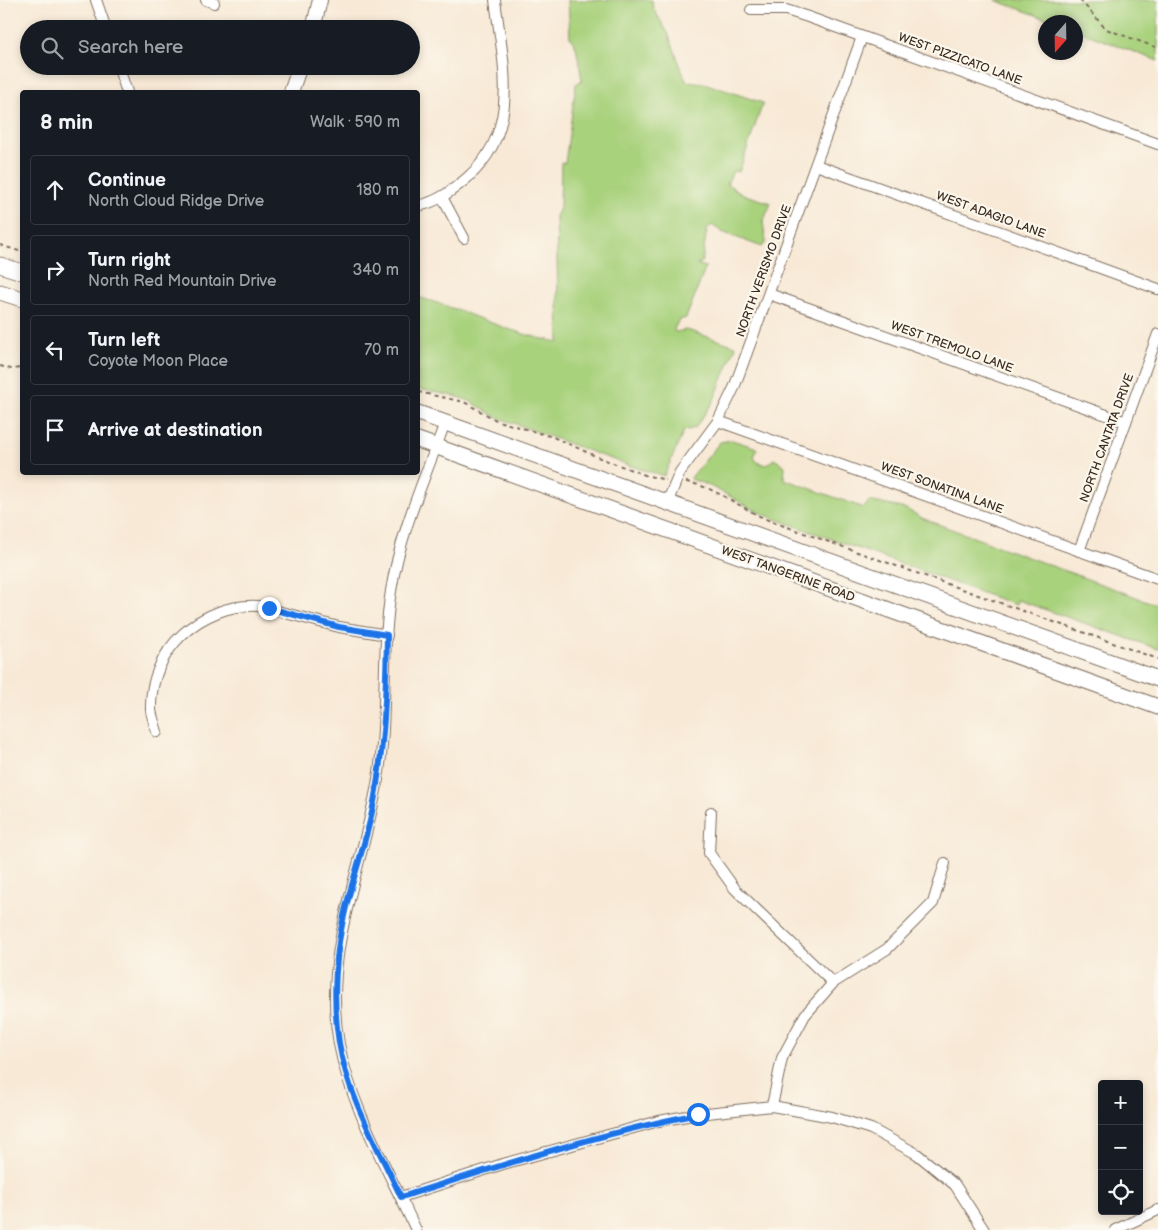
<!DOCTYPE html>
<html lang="en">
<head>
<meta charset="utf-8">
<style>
  body { margin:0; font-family:"Balsamiq Sans",sans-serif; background:#242831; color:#f1f3f6 }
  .controls { position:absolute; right:15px; bottom:15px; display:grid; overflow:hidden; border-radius:5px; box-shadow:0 2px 8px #0003 }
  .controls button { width:45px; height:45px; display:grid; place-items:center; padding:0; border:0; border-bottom:1px solid #363941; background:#171b24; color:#f1f3f6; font:25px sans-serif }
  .compass { position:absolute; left:1038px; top:15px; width:45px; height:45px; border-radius:50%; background:#171b24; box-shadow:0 2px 8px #0003; rotate:200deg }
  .stop { position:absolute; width:15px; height:15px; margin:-11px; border:4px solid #1a73e8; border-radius:50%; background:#fff }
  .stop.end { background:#1a73e8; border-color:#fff; box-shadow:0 1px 5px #0008 }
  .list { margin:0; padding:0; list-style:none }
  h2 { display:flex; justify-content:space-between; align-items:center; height:65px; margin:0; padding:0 20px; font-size:21px }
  h2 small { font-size:16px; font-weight:400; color:#9ea1a6 }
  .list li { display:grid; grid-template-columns:32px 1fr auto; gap:15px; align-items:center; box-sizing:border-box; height:70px; margin:0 10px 10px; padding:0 10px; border:1px solid #363941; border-radius:5px }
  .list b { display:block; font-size:19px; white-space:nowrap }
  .list p { margin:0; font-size:16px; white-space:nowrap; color:#9ea1a6 }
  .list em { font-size:16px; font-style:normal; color:#9ea1a6 }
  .icon { flex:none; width:28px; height:28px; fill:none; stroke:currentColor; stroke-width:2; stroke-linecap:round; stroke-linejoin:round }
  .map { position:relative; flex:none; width:1158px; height:1230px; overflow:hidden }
  .search { position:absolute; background:#171b24; box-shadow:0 2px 8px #0003; left:20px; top:20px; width:400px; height:55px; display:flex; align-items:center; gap:12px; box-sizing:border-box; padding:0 18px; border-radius:28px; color:#9ea1a6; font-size:19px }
  .panel { position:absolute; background:#171b24; box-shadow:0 2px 8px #0003; left:20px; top:90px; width:400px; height:385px; border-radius:5px }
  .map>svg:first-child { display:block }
</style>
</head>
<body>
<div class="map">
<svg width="1158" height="1230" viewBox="0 0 1158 1230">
  <rect width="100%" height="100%" fill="#fbf7ec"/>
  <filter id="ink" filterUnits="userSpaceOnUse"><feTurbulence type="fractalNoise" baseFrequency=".02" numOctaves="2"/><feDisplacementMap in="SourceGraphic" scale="10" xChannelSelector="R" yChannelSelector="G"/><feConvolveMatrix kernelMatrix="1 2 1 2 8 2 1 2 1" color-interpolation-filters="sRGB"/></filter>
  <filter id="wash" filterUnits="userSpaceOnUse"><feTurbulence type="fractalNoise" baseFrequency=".0096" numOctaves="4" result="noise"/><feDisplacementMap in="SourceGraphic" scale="20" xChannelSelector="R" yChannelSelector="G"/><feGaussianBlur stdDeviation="1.12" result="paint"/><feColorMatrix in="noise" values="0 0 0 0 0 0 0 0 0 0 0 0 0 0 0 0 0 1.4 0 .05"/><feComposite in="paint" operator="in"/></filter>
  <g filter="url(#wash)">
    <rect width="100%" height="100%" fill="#f8e9d6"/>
    <g fill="#a9d27d" stroke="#727e4e">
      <path d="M568,0H652L653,8L668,33L686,81L704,83L763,103L739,172L733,171L727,184L745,195L771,203L763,222L766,242L762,247L722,232L712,225L707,229L702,262L697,264L706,267L686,318L679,320L674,329L675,332L687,330L736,346L713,402L695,428L684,431L664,476L630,466L494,416L470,401L458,397L418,389V297C465,310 511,335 559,342L556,216L560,208L561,162L565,163L576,84L582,80L576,47L570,37Z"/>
      <polygon points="995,0 1158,0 1158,61 1076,30 1076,22 1055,22"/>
      <path d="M732,440L757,448L754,457L757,462L766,465L774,459L785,466L784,479L864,508L869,501L906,509L924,519L1158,605V649L1018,600L1016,605L770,517C742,506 718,486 690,479L720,442Z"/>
    </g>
  </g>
  <g filter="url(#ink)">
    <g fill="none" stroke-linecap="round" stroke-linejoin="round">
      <defs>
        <g id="street">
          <polyline points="96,0 106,29"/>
          <polyline points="206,0 214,3"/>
          <polyline points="751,10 786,10 808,17 1158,144"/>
          <polyline points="118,66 127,92"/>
          <polyline points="816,165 1158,289"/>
          <polyline points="442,197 464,238"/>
          <path d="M418,206C437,202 452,191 467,178C522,130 503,64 495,0"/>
          <polyline points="769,294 1126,422"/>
          <polyline points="718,421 1158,579"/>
          <polyline points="667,503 680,472 718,421 734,388 862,37"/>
          <polyline points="1079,551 1158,334"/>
          <path d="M157,732C155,725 152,717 151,710C149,650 201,603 258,606L339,627L387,635"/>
          <polyline points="711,812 709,853 735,889 833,983"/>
          <polyline points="772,1106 782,1058 805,1015 833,983 887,949 933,903 945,863"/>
          <polyline points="401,1197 503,1164 659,1121 698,1114 772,1106 832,1117 871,1129 917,1154 955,1185 984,1230"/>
          <path d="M416,1230C389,1171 351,1108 339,1044C322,950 363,869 378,779C388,717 381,653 391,591C400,533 425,477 445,423"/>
          <polyline points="1115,1230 1158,1210"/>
        </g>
        <g id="secondary">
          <polyline points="313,29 320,0"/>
          <polyline points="291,92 300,66"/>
        </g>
        <g id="primary">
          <polyline points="0,265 22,272"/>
          <polyline points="0,292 22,299"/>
          <polyline points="418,413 1158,679"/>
          <polyline points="418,440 1158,707"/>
        </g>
      </defs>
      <use href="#street" stroke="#7d6d5e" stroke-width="12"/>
      <use href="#secondary" stroke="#7d6d5e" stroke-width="16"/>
      <use href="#primary" stroke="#7d6d5e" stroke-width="17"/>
      <g stroke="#7d6d5e" stroke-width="2" stroke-dasharray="4 4" stroke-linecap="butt">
        <polyline points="1080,0 1106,29 1158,48"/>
        <polyline points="0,245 22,252"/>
        <polyline points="0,366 11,369 22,368"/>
        <polyline points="418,392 464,402 498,421 553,437 600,458 645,475 666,480"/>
        <path d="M686,482C717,487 744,511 773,522L1158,659"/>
      </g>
      <use href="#street" stroke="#fff" stroke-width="10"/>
      <use href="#secondary" stroke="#fff" stroke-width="14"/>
      <use href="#primary" stroke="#fff" stroke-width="15"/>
    </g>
  </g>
  <g fill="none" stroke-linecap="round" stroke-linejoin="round" filter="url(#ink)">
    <path stroke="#1a73e8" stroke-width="6" d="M269,608L339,627L387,635C386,694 384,754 372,812C365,844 354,875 346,907C335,950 332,999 339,1043C348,1097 378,1147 401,1197C499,1166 597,1134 698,1114"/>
  </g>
  <g text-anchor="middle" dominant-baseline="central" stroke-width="4.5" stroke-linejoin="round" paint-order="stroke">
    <g font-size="12" fill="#3b2a1e" stroke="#fbf7ec">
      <text transform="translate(960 59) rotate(20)">WEST PIZZICATO LANE</text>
      <text transform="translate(991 215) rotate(20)">WEST ADAGIO LANE</text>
      <text transform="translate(764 271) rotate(-70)">NORTH VERISMO DRIVE</text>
      <text transform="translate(952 347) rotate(20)">WEST TREMOLO LANE</text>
      <text transform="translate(1107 438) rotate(-70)">NORTH CANTATA DRIVE</text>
      <text transform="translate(942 488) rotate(20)">WEST SONATINA LANE</text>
      <text transform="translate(788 574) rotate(20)">WEST TANGERINE ROAD</text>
    </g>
  </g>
</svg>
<div class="controls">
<button>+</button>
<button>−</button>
<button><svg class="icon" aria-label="locate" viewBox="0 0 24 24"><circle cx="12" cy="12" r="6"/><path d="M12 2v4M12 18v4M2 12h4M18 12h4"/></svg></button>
</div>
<svg class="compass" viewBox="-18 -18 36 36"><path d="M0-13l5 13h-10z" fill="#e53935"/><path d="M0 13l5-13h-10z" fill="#9ea1a6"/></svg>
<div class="stop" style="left:698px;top:1114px"></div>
<div class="stop end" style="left:269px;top:608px"></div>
<div class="search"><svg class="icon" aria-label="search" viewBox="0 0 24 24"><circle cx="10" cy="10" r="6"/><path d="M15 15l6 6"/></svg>Search here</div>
<section class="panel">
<h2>8 min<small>Walk · 590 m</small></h2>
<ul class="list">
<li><svg class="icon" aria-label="ahead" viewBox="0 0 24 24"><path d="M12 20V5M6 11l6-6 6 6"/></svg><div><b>Continue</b><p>North Cloud Ridge Drive</p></div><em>180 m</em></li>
<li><svg class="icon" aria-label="right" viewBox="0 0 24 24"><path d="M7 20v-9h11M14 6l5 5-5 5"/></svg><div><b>Turn right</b><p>North Red Mountain Drive</p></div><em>340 m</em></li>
<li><svg class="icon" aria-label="left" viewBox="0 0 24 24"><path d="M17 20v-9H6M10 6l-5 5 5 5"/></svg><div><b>Turn left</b><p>Coyote Moon Place</p></div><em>70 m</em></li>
<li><svg class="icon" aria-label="arrive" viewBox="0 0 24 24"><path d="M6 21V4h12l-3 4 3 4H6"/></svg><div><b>Arrive at destination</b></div></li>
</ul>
</section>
</div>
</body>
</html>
